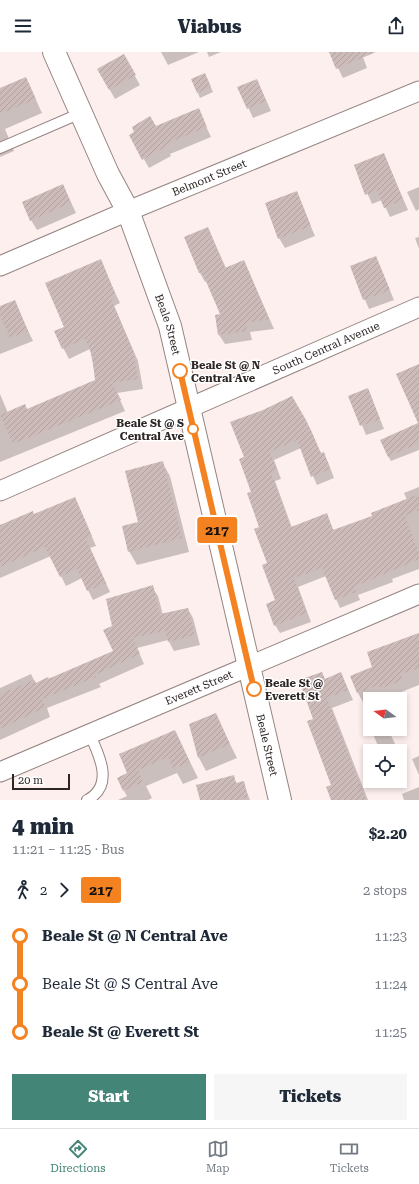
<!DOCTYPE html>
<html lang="en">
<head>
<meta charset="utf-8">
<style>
  body { margin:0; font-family:"Roboto Serif",serif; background:#f6f6f7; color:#1f2937; height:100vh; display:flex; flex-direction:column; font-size:15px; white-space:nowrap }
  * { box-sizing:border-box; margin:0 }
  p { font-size:13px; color:#747a83 }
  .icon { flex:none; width:22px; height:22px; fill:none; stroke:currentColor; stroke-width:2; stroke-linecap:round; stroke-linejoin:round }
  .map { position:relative; height:748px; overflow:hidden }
  .side { display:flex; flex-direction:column; background:#fff; flex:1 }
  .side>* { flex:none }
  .badge { padding:0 8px; border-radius:3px; font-size:14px; line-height:26px }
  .needle { width:26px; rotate:285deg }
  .controls { position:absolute; left:363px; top:640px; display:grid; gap:8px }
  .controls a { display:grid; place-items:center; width:44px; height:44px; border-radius:0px; background:#fff; box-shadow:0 2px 6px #0003; font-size:20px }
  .scale { position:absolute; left:12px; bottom:10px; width:58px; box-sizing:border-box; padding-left:4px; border:2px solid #2d2625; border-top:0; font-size:11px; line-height:14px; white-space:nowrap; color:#2d2625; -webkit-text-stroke:3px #fff; paint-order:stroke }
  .map>.badge { position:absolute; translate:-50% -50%; box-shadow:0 0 0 2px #fff }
  .legs { display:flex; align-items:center; gap:6px; height:44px; padding:0 12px; font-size:13px }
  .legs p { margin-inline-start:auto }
  .overview { display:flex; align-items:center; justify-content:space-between; height:68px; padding:0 12px }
  h1 { font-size:22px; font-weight:800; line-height:30px }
  .action { display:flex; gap:8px; margin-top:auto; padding:8px 12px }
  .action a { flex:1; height:46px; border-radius:0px; background:#438576; color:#fff; font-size:16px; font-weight:800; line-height:46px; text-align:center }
  .action a+a { background:#f6f6f7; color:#1f2937 }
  ul { padding:0 12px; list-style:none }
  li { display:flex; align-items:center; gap:14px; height:48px; font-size:15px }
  li i { display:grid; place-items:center; width:6px; height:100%; margin:0 5px; background:currentColor }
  li i::after { content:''; width:10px; height:10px; margin:-5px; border:3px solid; border-radius:50%; background:#fff }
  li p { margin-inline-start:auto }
  li:first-child i { background:linear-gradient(#0000 50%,currentColor 0) }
  li:last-child i { background:linear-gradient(currentColor 50%,#0000 0) }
  header { display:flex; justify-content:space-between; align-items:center; height:52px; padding:0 12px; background:#fff; font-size:18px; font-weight:800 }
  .dock { display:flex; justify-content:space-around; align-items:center; height:56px; border-top:1px solid #e0e1e3; background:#fff; font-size:11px; color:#747a83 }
  .dock a { display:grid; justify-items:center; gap:2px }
  .dock .active { color:#438576 }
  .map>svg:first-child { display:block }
  .shadow { fill:#0003 }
  .building { fill:url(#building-hatch) }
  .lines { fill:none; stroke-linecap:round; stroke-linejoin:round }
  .lane-casing { stroke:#958582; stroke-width:12 }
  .street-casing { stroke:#958582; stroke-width:21 }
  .secondary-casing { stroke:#958582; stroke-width:24 }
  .lane { stroke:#fff; stroke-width:10 }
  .street { stroke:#fff; stroke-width:19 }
  .secondary { stroke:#fff; stroke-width:22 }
  .line-1-casing { stroke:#fff; stroke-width:9 }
  .line-1 { stroke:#f58220; stroke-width:6 }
  .stop-1-dot { fill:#fff; stroke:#f58220; stroke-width:2 }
  .labels { text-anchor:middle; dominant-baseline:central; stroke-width:3; stroke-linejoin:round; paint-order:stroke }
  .street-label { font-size:11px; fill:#2d2625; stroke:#fff }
  .stop-label { font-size:11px; font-weight:bold; fill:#2d2625; stroke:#fff; text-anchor:start }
</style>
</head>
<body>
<header><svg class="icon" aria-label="menu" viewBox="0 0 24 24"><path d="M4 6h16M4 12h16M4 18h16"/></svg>Viabus<svg class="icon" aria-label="share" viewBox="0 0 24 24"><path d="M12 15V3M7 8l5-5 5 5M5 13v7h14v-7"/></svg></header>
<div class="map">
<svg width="419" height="748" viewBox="0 0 419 748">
  <defs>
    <pattern id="building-hatch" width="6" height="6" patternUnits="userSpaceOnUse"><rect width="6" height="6" fill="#cdbbb9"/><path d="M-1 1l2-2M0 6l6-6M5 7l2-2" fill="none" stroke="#b0a19f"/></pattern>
  </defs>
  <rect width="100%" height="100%" fill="#fdefed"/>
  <path class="shadow" d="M161,0h38l-31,13z
    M207,0h14l-12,5z
    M330,0h31l6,16 -24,10z
    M123,3l17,30 -25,14 -17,-30z
    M26,26l16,35 -37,16 9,22 -14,6v-68z
    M207,27l6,13 -13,6 -8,-18z
    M257,28l14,31 -18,7 -14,-31z
    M198,57l13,28 -41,17 1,2 -22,12 -19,-33 25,-7z
    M384,102l24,56 -18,7 -8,-17 -10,4 -17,-39z
    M63,133l13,28 -39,17 -6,-10z
    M419,135v22l-3,2 -9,-19z
    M296,140l19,44 -30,12 -6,-10z
    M208,176l18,40 18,-7 30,68 -24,3 2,8 -27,4 -6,-9 2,-20 -14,-34 -2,1 -5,-9z
    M419,185v12l-4,-11z
    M376,205l18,43 -25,9 -18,-42z
    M100,209l20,42 -6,3 24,55 5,28 -26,4 8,18 -125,51v-68l8,19 19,-3 69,-30 -6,-31 -21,10 -14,-27 11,-4z
    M14,249l19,40 -33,13v-47z
    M368,337l16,40 -18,6 -16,-39z
    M292,345l19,33 10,24 2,-1 5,9 6,16 -17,7 -16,-37 -27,12 7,19 -6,2 17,47 34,-14 8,17 39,-15 34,-16 -3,-7 15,-6v82l-27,10 1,3 -35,13 2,5 -20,8 -14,-32 -28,11 13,35 -31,11 -5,-8 2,-24 -32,-143 19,-47z
    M419,371v27l-28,11 -3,-5z
    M162,410l8,14 19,76 -52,13 -8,-14z
    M75,446l21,48 -6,2 20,44 -17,8 -11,-22 -16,8 -15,-30 -51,22v-49z
    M152,535l6,9 5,19 25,-6 5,9 7,27 -26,6 -6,-11 -31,8 7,16 -45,20 2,3 -54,21 3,9 -50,23v-52l31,-14 5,10 78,-33 -1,-25z
    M419,581v52l-33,13 -2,-4 -21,8 -5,-9 15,-25 -5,-15z
    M341,621l12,27 -21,8 36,92h-36l1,-14 -18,-66z
    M215,662l22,44 -31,13 -7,-13 -9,-33z
    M371,677h17l8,17 -10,5h-6z
    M175,680l23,46 -15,6 -6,-11 -31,13 6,12 -4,2h-30l9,-4 -3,-5 4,-17z
    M419,704v19l-7,-16z
    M233,725l4,7 6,-2 7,18h-49z
    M419,735v13h-15l-2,-6z"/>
  <path class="building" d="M329,0h47l-40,17z
    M124,2l12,21 -27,15 -12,-21z
    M205,21l6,14 -14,6 -6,-14z
    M26,25l10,22 -36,15v-26z
    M257,27l9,22 -19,8 -10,-22z
    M199,56l8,19 -41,17 1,2 -25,14 -13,-25 5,-3 -2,-5 18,-11 6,10z
    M384,101l19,47 -19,8 -7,-17 -12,4 -11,-30z
    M63,132l8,19 -41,18 -8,-19z
    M297,139l14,35 -33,13 -13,-36z
    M208,175l17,41 19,-8 25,59 -23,4 1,8 -29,4 -3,-20 5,-1 -18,-42 -3,1 -15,-36z
    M376,204l14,34 -27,10 -13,-34z
    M101,207l14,34 -5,3 23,55 5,28 -26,4 9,17 -108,44 -13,-29 25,-11 2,5 68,-29 -3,-25 -7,-16 -23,10 -8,-18 10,-4 -19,-44z
    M15,248l13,31 -18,7 -10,-23v-9z
    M419,312v79l-31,14 -8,-17 38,-17 -22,-49z
    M368,336l12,31 -20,7 -12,-30z
    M292,344l14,24 15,33 3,-1 6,17 -19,8 -14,-37 -27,12 7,18 -6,3 20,54 36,-14 6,17 39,-14 -1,-3 48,-19v16l-14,6 14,37v6l-65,28 2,5 -21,8 -13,-32 -28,10 13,35 -33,13 -8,-22 9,-4 -13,-35 5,-2 -13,-34 5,-2 -12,-34 4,-1 -12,-33 5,-2 -14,-35 33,-12z
    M163,409l19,77 -54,14 -6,-26 16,-4 -13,-51z
    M75,445l17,39 -6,3 20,44 -19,8 -10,-22 -17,8 -15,-30 -45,20v-42l33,-14 1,3z
    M153,533l7,29 28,-6 7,27 -27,7 -3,-11 -32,7 7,16 -45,21 1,2 -54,22 4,8 -46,22v-35l34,-14 2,3 12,-6 1,2 64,-28 -10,-21 9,-4 -6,-27z
    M419,581v35l-18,6 2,6 -23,9 -1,-4 -22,8 -7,-17 22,-9 -5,-15z
    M322,620l3,7 16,-7 7,18 -21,8 39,102h-35l-5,-13 5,-2 -24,-64 6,-2 -14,-39z
    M216,661l14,31 -32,14 -9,-34z
    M175,678l15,32 -17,7 -5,-12 -30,13 5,12 -20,9 -6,-13 10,-5 -8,-19z
    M234,723l2,8 8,-2 4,16 -10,3h-38l-4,-15z"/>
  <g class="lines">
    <g class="lane-casing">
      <path id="lane" d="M0,96l81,-35
        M87,748c28,-14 12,-46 2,-67"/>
    </g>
    <g class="street-casing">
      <g id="street">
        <path id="s1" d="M0,214l128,-55 291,-120"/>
        <path id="s2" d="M0,439l419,-184"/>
        <path id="s3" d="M0,720l419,-178"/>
      </g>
    </g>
    <g class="secondary-casing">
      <g id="secondary">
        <path id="s4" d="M54,0l54,122 20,37 42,115 110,474"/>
      </g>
    </g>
    <use href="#lane" class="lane"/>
    <use href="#street" class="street"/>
    <use href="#secondary" class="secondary"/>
  </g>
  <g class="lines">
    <g class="line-1-casing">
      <path id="line-1" d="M180,319l74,318"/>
    </g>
    <use href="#line-1" class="line-1"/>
  </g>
  <g class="stop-1-dot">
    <circle cx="180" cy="319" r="7"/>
    <circle cx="193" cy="377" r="5"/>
    <circle cx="254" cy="637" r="7"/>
  </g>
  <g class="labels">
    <g class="street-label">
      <text stroke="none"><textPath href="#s1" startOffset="227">Belmont Street</textPath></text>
      <text stroke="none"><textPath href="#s4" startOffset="296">Beale Street</textPath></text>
      <text stroke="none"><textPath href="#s2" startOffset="356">South Central Avenue</textPath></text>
      <text stroke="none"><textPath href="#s3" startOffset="216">Everett Street</textPath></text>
      <text stroke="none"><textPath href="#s4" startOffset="728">Beale Street</textPath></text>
    </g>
    <g class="stop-label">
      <text x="191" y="313">Beale St @ N<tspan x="191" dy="13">Central Ave</tspan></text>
      <text x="184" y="371" text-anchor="end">Beale St @ S<tspan x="184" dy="13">Central Ave</tspan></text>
      <text x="265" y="631">Beale St @<tspan x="265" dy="13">Everett St</tspan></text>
    </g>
  </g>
</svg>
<div class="controls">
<a><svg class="needle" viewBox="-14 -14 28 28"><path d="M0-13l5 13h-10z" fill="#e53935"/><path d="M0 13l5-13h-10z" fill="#747a83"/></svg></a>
<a><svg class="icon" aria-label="locate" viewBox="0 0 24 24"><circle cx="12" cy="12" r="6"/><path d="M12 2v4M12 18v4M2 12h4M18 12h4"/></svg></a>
</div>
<div class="scale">20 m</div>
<b class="badge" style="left:217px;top:478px;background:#f58220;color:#111">217</b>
</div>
<section class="side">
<div class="overview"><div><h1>4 min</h1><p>11:21 – 11:25 · Bus</p></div><b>$2.20</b></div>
<div class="legs"><svg class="icon" aria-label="walk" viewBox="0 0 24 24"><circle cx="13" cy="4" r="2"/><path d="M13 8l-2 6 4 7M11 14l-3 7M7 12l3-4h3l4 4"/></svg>2<svg class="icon" aria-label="forward" viewBox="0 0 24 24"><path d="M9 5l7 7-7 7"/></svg><b class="badge" style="background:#f58220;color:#111">217</b><p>2 stops</p></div>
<ul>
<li><i style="color:#f58220"></i><b>Beale St @ N Central Ave</b><p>11:23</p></li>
<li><i style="color:#f58220"></i><span>Beale St @ S Central Ave</span><p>11:24</p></li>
<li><i style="color:#f58220"></i><b>Beale St @ Everett St</b><p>11:25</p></li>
</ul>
<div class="action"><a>Start</a><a>Tickets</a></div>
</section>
<nav class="dock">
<a class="active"><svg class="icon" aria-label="directions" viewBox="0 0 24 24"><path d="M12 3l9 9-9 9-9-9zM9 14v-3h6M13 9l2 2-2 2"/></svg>Directions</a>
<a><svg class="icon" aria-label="map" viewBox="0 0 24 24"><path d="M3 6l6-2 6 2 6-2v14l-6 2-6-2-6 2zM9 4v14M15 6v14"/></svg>Map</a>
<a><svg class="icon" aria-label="tickets" viewBox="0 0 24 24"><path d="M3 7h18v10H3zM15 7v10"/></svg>Tickets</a>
</nav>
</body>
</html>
